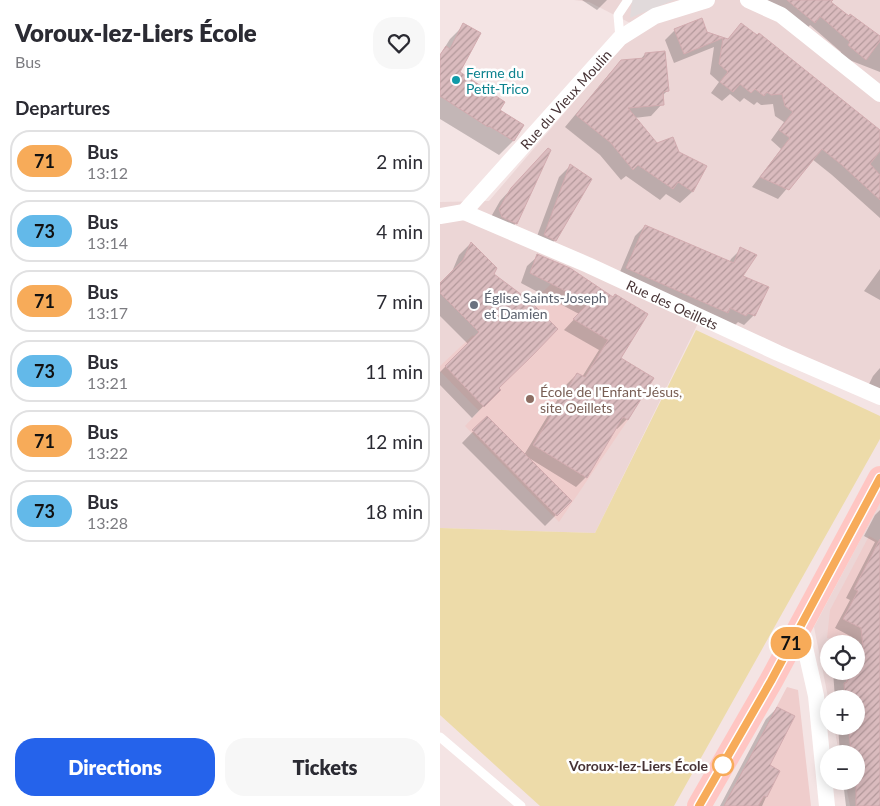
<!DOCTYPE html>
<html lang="en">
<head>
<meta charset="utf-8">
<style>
  body { margin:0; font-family:Lato,sans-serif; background:#f7f7f7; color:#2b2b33; height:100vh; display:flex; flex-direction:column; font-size:19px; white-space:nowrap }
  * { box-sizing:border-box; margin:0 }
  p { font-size:16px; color:#7c7c81 }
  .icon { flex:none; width:28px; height:28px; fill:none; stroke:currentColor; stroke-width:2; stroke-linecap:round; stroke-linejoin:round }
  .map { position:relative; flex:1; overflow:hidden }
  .panel { display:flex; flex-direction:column; background:#fff; width:440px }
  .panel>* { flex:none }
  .badge { padding:0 10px; border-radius:16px; font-size:18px; line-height:32px }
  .buttons { position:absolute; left:380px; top:635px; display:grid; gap:10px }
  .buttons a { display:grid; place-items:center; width:45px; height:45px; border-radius:50%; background:#fff; box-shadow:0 2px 12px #0003; font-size:25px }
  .map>.badge { position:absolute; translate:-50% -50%; box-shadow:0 0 0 2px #fff }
  h2 { padding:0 15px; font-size:19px; line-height:45px }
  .round { display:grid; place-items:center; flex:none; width:52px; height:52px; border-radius:20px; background:#f7f7f7 }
  .overview { display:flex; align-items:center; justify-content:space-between; height:85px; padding:0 15px }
  h1 { font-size:24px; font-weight:800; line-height:38px }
  .action { display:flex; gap:10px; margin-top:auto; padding:10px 15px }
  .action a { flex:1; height:58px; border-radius:20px; background:#2563eb; color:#fff; font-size:20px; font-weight:800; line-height:58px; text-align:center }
  .action a+a { background:#f7f7f7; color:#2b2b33 }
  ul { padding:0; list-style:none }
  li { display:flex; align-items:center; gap:15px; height:62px; margin:0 10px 8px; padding:0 5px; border:2px solid #e1e1e2; border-radius:20px }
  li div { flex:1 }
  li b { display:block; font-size:19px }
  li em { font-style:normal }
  li .badge { min-width:55px; font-weight:700; text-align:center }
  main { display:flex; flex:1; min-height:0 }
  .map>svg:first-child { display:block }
  .residential { fill:#ecd6d6; fill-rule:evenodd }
  .education { fill:#efcdcc }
  .grass { fill:#eddba9 }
  .parking { fill:#e1dadb }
  .shadow { fill:#0003 }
  .building { fill:url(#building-hatch); stroke:#d2abaf }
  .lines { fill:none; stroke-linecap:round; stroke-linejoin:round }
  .lane { stroke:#fff; stroke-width:9 }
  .street { stroke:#fff; stroke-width:16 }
  .secondary { stroke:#ffc6c3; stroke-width:24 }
  .line-casing { stroke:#fff; stroke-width:11 }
  .line { stroke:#f7ab59; stroke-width:8 }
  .culture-dot { fill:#0f9aa8; stroke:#fff; stroke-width:2 }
  .worship-dot { fill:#6b7280; stroke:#fff; stroke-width:2 }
  .education-dot { fill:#8d6e63; stroke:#fff; stroke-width:2 }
  .stop-dot { fill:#fff; stroke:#f7ab59; stroke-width:2.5 }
  .labels { text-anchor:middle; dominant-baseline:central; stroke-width:5; stroke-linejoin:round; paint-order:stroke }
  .culture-label { font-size:14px; fill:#0d838f; stroke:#fff; text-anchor:start }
  .street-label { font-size:14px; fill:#473335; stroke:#fff }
  .worship-label { font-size:14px; fill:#5b616d; stroke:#fff; text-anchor:start }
  .education-label { font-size:14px; fill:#785e54; stroke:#fff; text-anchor:start }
  .stop-label { font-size:14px; font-weight:bold; fill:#473335; stroke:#fff; text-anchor:end }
</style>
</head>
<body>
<main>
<section class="panel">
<div class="overview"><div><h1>Voroux-lez-Liers École</h1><p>Bus</p></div><a class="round"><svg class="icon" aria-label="heart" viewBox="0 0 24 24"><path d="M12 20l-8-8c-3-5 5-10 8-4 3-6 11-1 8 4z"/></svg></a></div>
<h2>Departures</h2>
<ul>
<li><span class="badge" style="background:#f7ab59;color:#111">71</span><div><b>Bus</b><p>13:12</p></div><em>2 min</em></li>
<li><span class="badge" style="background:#63b9e9;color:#111">73</span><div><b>Bus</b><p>13:14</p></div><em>4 min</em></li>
<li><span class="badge" style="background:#f7ab59;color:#111">71</span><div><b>Bus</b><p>13:17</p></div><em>7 min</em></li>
<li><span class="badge" style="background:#63b9e9;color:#111">73</span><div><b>Bus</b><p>13:21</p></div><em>11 min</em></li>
<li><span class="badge" style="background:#f7ab59;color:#111">71</span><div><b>Bus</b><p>13:22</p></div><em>12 min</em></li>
<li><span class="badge" style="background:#63b9e9;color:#111">73</span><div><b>Bus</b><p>13:28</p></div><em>18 min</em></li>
</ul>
<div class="action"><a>Directions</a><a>Tickets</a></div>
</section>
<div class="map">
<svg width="440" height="806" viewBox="0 0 440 806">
  <defs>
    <pattern id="building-hatch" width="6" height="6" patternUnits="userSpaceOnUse" patternTransform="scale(1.25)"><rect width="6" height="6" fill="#dabbbe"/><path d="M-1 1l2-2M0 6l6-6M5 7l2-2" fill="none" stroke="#b3999b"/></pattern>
  </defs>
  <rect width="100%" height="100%" fill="#f4e4e4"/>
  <path class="residential" d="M134,0h306v391l-177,-78 -108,220 -155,-5v-326l49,-1 149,-174 -49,-25z
    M440,503v303h-30l-5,-25h11v-27h-17l-5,-28h22v-27h-27v3l-15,-75zM389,644h27v27h-27z"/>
  <path class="education" d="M111,284l69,36 -21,36 29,64 -69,102 -94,-96 14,-15 -39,-40v-5l33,-31 22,23 13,-32z
    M429,536l11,6v105l-53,-9 3,-28z
    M347,687l11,3 13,116h-87z"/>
  <path class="grass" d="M256,330l184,86v23l-206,367h-134l-100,-91v-187l155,5z"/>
  <path class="parking" d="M192,0h42l-44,18z"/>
  <path class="shadow" d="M142,0h25l-10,10z
    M324,0h63l22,17 31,20v35l-41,-16 2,-4 -31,-27 -6,7z
    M301,24l139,107v87l-48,-43 -20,-16 -34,40 -26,-12 29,-38 -10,-9 13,-18 -9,-6 -2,-12 -12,1 -4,-3 -3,3 -10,-7 -4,4 -10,-8 -8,7 -11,-8 8,-11 -9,-8 4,-27 -40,16 -9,-23 10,-10 31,3 21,7z
    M24,25l-6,48 40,38 24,14 -9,16 -14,14 -59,-36v-64l10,-16z
    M205,54l22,37 -5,5v8l-11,12 -17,2 23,26 48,22 -13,26 -12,11 -14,-9 -6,6 -34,-24 -5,4 -21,-25 -35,-28 45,-54 30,-13z
    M97,161l-21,62 -11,12 -17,-13 12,-21z
    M130,166l-15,74 -11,11 -11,-4 26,-70z
    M205,226l84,37 2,-4 10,-10v27l13,39 -10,10 -6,-3 -3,3 -118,-46 18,-43z
    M31,243l22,31 4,114 2,2 -27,28 -32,-33v-13l28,-28 -28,-28v-31l11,-11 8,-19z
    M98,256l75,42 14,121 -10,10 -2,-1 -29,49 -10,10 -47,-29 41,43 -25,25 -83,-83 25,-26 37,38 43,-71 10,-10 5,3 17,-27 -35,-20 15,-16 -58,-31 6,-17z
    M440,269v31l-16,-9z
    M440,368v29l-14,-7 7,-14z
    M440,510v296h-34l-3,-25h13v-27h-16l-2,-28h18v-27h-21l-2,-28h23v-27h-3l-1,-7 -17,-9 15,-28 -4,-2 29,-56 -11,-6 11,-21z
    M337,708l-9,58 10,5 -16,35h-42l46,-87z"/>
  <path class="building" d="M347,0h46l-2,2 18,14 1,-2 30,22v5l-14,19 -18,-15 2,-3 -30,-26 -5,7z
    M262,18l5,14 21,7 13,-16 16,12 2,-2 121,97v21l-10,13 10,11v25l-38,-35 -20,-16 -33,41 -29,-13 30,-39 -11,-8 14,-18 -8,-6 -3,-12 -11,1 -4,-3 -3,4 -9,-7 -4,4 -11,-9 -7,8 -13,-10 8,-10 -9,-8 4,-26 -39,16 -10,-25z
    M23,23l18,10 -21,39 45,30 -5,8 24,15 -10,16 -25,-15 -1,1 -48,-31v-41l6,-9 4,3z
    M225,51l4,40 -6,1 1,13 -36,3 29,35 16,-6 6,15 28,14 -14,26 -15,-10 -5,7 -35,-24 -5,5 -22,-27 -35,-28 45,-55 24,-2v-5z
    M108,148l3,2 -34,74 -15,-7 -3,-8 12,-21z
    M130,164l22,15 -36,62 -12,-6z
    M205,225l89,38 6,-16 17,8 -14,21 26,11 -14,29 -7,-3 -2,3 -16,-8 -2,5 -102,-45z
    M31,242l26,26 -3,6 28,21 1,-1 35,35 -26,27 -33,32 2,2 -17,17 -39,-41 34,-34 -39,-39v-10l23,-23z
    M97,254l33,14 43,29 2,-3 33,20 -27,44 33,20 -26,42 -5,-3 -36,61 -54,-33 44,-72 8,4 23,-37 -35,-21 16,-16 -59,-30z
    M47,416l85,85 -15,15 -85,-86z
    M440,539v267h-24v-54h-5l-3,-26h8v-27h-11l-1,-16 3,-1 -1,-11h10v-14l8,-1 -3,-28 -18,-9 15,-28 -4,-2z
    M337,707l18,9 -25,49 10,6 -13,26 -3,-1 -6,10h-34z"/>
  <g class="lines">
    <path class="lane" d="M180,38l-2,-23 10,-15
      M0,737l81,69"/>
    <g class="street">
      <path d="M308,0l33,15 99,79"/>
      <path id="s1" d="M24,212l124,53 190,88 102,44"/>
      <path id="s2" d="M0,216l24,-4 156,-174 35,-22 52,-16"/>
      <path d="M360,625l16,71 11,110"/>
    </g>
    <path class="secondary" d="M259,806l72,-125 109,-203"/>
  </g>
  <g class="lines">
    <g class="line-casing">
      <path id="line" d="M259,806l72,-125 109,-203"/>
    </g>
    <use href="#line" class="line"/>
  </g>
  <circle class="culture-dot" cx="16" cy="80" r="5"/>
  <circle class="worship-dot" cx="34" cy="305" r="5"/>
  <circle class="education-dot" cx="90" cy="399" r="5"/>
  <circle class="stop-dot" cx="283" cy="765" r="10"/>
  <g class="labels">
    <g class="culture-label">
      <text x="26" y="72">Ferme du<tspan x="26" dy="16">Petit-Trico</tspan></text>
    </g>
    <g class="street-label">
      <text stroke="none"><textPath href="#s2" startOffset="176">Rue du Vieux Moulin</textPath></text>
      <text stroke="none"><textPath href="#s1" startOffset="228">Rue des Oeillets</textPath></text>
    </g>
    <g class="worship-label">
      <text x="44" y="297">Église Saints-Joseph<tspan x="44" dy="16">et Damien</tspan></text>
    </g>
    <g class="education-label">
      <text x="100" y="391">École de l'Enfant-Jésus,<tspan x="100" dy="16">site Oeillets</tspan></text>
    </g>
    <g class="stop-label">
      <text x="268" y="765">Voroux-lez-Liers École</text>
    </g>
  </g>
</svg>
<div class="buttons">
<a><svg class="icon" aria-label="locate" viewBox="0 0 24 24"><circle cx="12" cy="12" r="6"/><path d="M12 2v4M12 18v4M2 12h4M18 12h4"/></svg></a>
<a>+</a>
<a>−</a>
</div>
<b class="badge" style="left:351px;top:643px;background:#f7ab59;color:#111">71</b>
</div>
</main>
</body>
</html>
